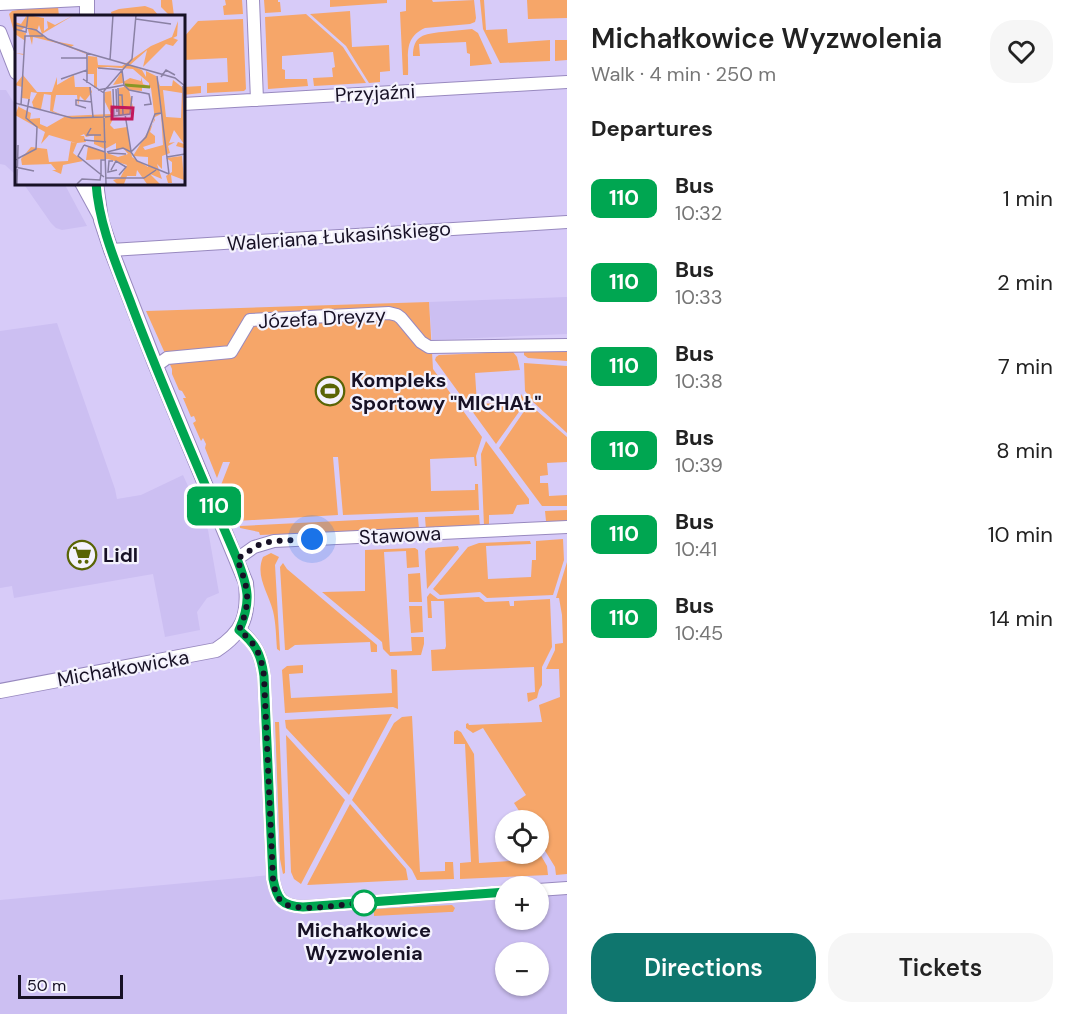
<!DOCTYPE html>
<html lang="en">
<head>
<meta charset="utf-8">
<style>
  body { margin:0; font-family:"DM Sans",sans-serif; background:#f6f6f6; color:#222; height:100vh; display:flex; flex-direction:column; font-size:22px; white-space:nowrap }
  * { box-sizing:border-box; margin:0 }
  p { font-size:20px; color:#767676 }
  .icon { flex:none; width:33px; height:33px; fill:none; stroke:currentColor; stroke-width:2; stroke-linecap:round; stroke-linejoin:round }
  .map { position:relative; flex:1; overflow:hidden }
  .drawer { display:flex; flex-direction:column; background:#fff; width:510px }
  .drawer>* { flex:none }
  .badge { padding:0 12px; border-radius:9px; font-size:21px; line-height:39px }
  .buttons { position:absolute; left:495px; top:810px; display:grid; gap:12px }
  .buttons a { display:grid; place-items:center; width:54px; height:54px; border-radius:50%; background:#fff; box-shadow:0 2px 4px #0004; font-size:30px }
  .scale { position:absolute; left:18px; bottom:15px; width:105px; box-sizing:border-box; padding-left:6px; border:3px solid #171125; border-top:0; font-size:16px; line-height:21px; white-space:nowrap; color:#171125; -webkit-text-stroke:4px #f4f2fd; paint-order:stroke }
  .you { position:absolute; width:30px; height:30px; margin:-15px; border:4px solid #fff; border-radius:50%; background:#1a73e8; box-shadow:0 0 0 9px #1a73e833 }
  .map>.badge { position:absolute; translate:-50% -50%; box-shadow:0 0 0 3px #fff }
  h2 { padding:0 24px; font-size:22px; line-height:54px }
  .round { display:grid; place-items:center; flex:none; width:63px; height:63px; border-radius:24px; background:#f6f6f6 }
  .headline { display:flex; align-items:center; justify-content:space-between; height:102px; padding:0 24px }
  h1 { font-size:28px; font-weight:600; line-height:45px }
  .cta { display:flex; gap:12px; margin-top:auto; padding:12px 24px }
  .cta a { flex:1; height:69px; border-radius:24px; background:#0f766e; color:#fff; font-size:24px; font-weight:600; line-height:69px; text-align:center }
  .cta a+a { background:#f6f6f6; color:#222 }
  ul { padding:0; list-style:none }
  li { display:flex; align-items:center; gap:18px; height:84px; padding:0 24px }
  li div { flex:1 }
  li b { display:block; font-size:22px }
  li em { font-style:normal }
  li .badge { min-width:66px; font-weight:700; text-align:center }
  main { display:flex; flex:1; min-height:0 }
  .map>svg:first-child { display:block }
  .built { fill:#ccbff2; fill-rule:evenodd }
  .green { fill:#f6a669 }
  .lines { fill:none; stroke-linecap:round; stroke-linejoin:round }
  .minor-casing { stroke:#9889bf; stroke-width:14 }
  .tertiary-casing { stroke:#9889bf; stroke-width:16 }
  .minor { stroke:#fff; stroke-width:12 }
  .tertiary { stroke:#fff; stroke-width:14 }
  .line-casing { stroke:#fff; stroke-width:14 }
  .line { stroke:#00a651; stroke-width:9 }
  .walk { stroke:#171125; stroke-width:6; stroke-dasharray:0 10.8 }
  .stop-dot { fill:#fff; stroke:#00a651; stroke-width:3 }
  .labels { text-anchor:middle; dominant-baseline:central; stroke-width:4.5; stroke-linejoin:round; paint-order:stroke }
  .street-label { font-size:20px; fill:#171125; stroke:#f4f2fd }
  .poi-label { font-size:20px; font-weight:bold; fill:#171125; stroke:#f4f2fd; text-anchor:start }
  .stop-label { font-size:20px; font-weight:bold; fill:#171125; stroke:#f4f2fd }
  .inset-river { fill:none; stroke:#889725; stroke-width:3 }
  .inset-road { fill:none; stroke:#8a81a4; stroke-width:1.5 }
  .view { fill:#c2185b; fill-opacity:0.15; stroke:#c2185b; stroke-width:3 }
  .inset-edge { fill:none; stroke:#171125; stroke-width:3 }
</style>
</head>
<body>
<main>
<div class="map">
<svg width="567" height="1014" viewBox="0 0 567 1014">
  <rect width="100%" height="100%" fill="#d7cbf8"/>
  <path class="built" d="M0,90h6l10,16v69l-11,-10 -5,-1z
    M23,183h41l23,43 -25,4 -6,-2 -5,-5z
    M567,297v37l-135,6 -3,-38z
    M57,323l58,166 2,10 24,-4 42,-20 25,55 11,63 -12,5 -10,14 3,18 -35,7 -12,-63 -139,24 -2,-12 -12,2v-257z
    M271,875l10,28 224,-8 1,25h32l1,-28 28,-1v123h-567v-114zM506,952h32v34h-32z"/>
  <path class="green" d="M161,0h11l2,16 -5,-1 -8,-8z
    M225,0h17l1,14 -19,1 -1,-9 3,-1z
    M264,0h14v2h2l1,10 -16,1z
    M330,0h57v3l-57,4z
    M406,0h26l1,2 41,-2 2,18 -1,4 -5,2 -45,4c-22,10 -16,27 -17,47h-5l-3,-63 6,-1z
    M480,0h4l2,30 21,-1 1,14 42,-3v21l-50,2 -17,-34z
    M527,0h40v18l-39,1z
    M145,6l8,3 6,7h-47l-1,-4 8,-3z
    M58,7l1,9h-43v23l-7,-25 3,-3 6,-1z
    M350,11l2,36 37,-2 1,26 -10,1v10l-11,1 -23,-37 -36,-32z
    M306,14l37,33 23,36 -52,3 -1,-8 20,-1 -1,-9 3,-1 -2,-15 -51,4v13l3,1v9h22l1,7 -40,3 -3,-72z
    M243,19l3,70 -2,2 -37,2v-10l21,-1 -1,-24 -44,2v-22l15,-17z
    M472,29l6,4 14,31 -22,2v-12l-3,-1 -1,-11 -47,2 1,12h-7c0,-21 11,-22 29,-24 10,-1 20,-2 30,-3z
    M555,40h12v20l-12,1z
    M201,86v7l-18,2v-8z
    M429,302l4,67 49,68 -6,19 1,10h-2l-1,-9 -44,2 1,32 44,-1v-6h3l1,26 -136,5 -5,-58h-5l5,58 -101,6 -16,-36 9,-23h-7l-6,16 -12,-30 1,-4 -3,-6 -2,3 -8,-18 3,-2 -2,-5 -3,1 -8,-19h3l-4,-7 -3,-1 -7,-16v-5l-26,-58z
    M524,348h43v13l-39,-3 -4,-3z
    M513,352l4,5 3,13 -45,3 2,31 44,-2v-8l5,8 -30,42 -61,-84 1,-3 3,-2z
    M524,363l43,3v67l-34,-31 -8,-11z
    M529,404l38,33v25l-20,1 1,12 -8,1v7h8l1,13 18,-1v11h-25l-43,-58z
    M486,441l43,58v5l-12,1 -4,9 -24,1v11h-5l-3,-72z
    M567,510v13l-19,1 -2,-3 -1,-10z
    M479,515l1,12 -54,3 -1,-13z
    M418,517l1,12 -159,6 -1,-3 -19,-4v-2z
    M563,539l1,21 -11,35 -66,3 -7,-6 -40,3 -7,-6 35,-42 11,-4 51,-2 1,3 -45,2 2,33 43,-2 1,-17h4v-19z
    M458,546l1,3 -32,40 -2,-38 3,-3z
    M415,548l3,2 1,17 -12,1 -1,-17 -22,1 6,100 22,-1 -1,-14h13v7l-3,11 -31,1 -7,-7 -1,-7 -60,-50 43,-1v-41z
    M271,553l8,4 -4,8 5,86 -3,-2c-1,-13 -1,-25 -4,-38 -5,-19 -18,-35 -10,-54z
    M567,562v312l-11,1 -1,-8 -16,-26 -1,-21h-13l-11,-17 12,-8 -43,-67 -10,5 -7,-5v-4l2,-1 1,2 73,-3 -3,-17 21,-8 -1,-28h-13l9,-19v-6l8,-1 -1,-28 -3,-17h-3z
    M283,563l4,6 90,76v7h-6l-1,-10 -75,3 -7,5h-3l-5,-83z
    M420,573l2,29h-13l-1,-28z
    M430,593l8,6 41,-2 6,5 24,-1 1,5h4v-5l36,-2 2,48 -10,20v18l-3,5 -2,8 -9,4 -1,-9 8,-1 -1,-25 -102,4 -1,-21 14,-1 1,-3 -2,-45h-13l1,17h-4l-1,-21z
    M409,606h13l1,26 -12,1z
    M303,665v8l-14,1 2,24 101,-5 -1,-24 6,1 1,39 -5,-2 -108,6 -3,-43 5,-4z
    M392,714l-43,81 -63,-67 -1,-8z
    M412,716l8,156 25,-1v-9h8l1,17 -37,1 -5,-10 -60,-70 42,-77 8,-6z
    M275,722h4l6,145v6l-2,1 -3,-15z
    M457,730l4,2 13,22 5,109 33,-2v-7h26l1,-2 8,14 1,9 -88,4v-16l11,-1 -6,-118h-11v-12z
    M286,735l59,65 -44,84 -7,-5 -3,-7z
    M350,804l56,65 2,11 -101,5z
    M452,905l3,3 -2,4h-4l-75,4v-7z"/>
  <g class="lines">
    <g class="minor-casing">
      <path id="minor" d="M253,0l4,100
        M0,4l80,-4
        M0,32l16,41
        M183,104l384,-22
        M81,183l18,33
        M111,250l456,-28
        M156,366l11,-8 64,-6 19,-32 139,-7 8,2 4,3 20,24 8,5 138,-2
        M237,559l17,-12 20,-6 293,-14
        M239,629c17,15 22,25 25,47l9,203c4,20 9,27 30,28l203,-15
        M538,890l29,-2"/>
    </g>
    <g class="tertiary-casing">
      <path id="tertiary" d="M87,0v16
        M0,691l216,-41c28,-18 33,-35 30,-67l-90,-217 -45,-116 -10,-30 -5,-37"/>
    </g>
    <use href="#minor" class="minor"/>
    <use href="#tertiary" class="tertiary"/>
  </g>
  <g class="lines">
    <g class="line-casing">
      <path id="line" d="M96,183c3,43 21,83 36,123 32,85 69,169 105,253 11,28 15,42 2,71 17,14 22,24 25,46l9,203c4,20 8,27 30,28l203,-15"/>
    </g>
    <use href="#line" class="line"/>
    <path class="walk" d="M312,539l-38,2 -14,3 -23,15c11,28 15,42 2,71 17,14 22,24 25,46l9,203c1,7 2,16 8,22 14,14 64,2 83,2"/>
  </g>
  <defs>
    <g id="stadium-ring" transform="scale(1.5)"><circle r="9.5" fill="#f4f2fd" stroke="#596405" stroke-width="1.5"/><path d="M0-5a6.5 5 0 1 0 0 10a6.5 5 0 1 0 0-10ZM-3.5-1.8h7v3.6h-7Z" fill="#596405"/></g>
    <g id="supermarket-ring" transform="scale(1.5)"><circle r="9.5" fill="#f4f2fd" stroke="#596405" stroke-width="1.5"/><path d="M-6-5.5h2.5l.6 2H6L4.5 2H-2.5L-4.4-4H-6ZM-1.5 3.2a1.3 1.3 0 1 0 .1 0ZM3 3.2a1.3 1.3 0 1 0 .1 0Z" fill="#596405"/></g>
  </defs>
  <g fill-rule="evenodd">
    <use href="#stadium-ring" x="330" y="391"/>
    <use href="#supermarket-ring" x="82" y="555"/>
  </g>
  <circle class="stop-dot" cx="364" cy="903" r="12"/>
  <g class="labels">
    <g class="street-label">
      <text transform="translate(375 93) rotate(-3)">Przyjaźni</text>
      <text transform="translate(339 236) rotate(-4)">Waleriana Łukasińskiego</text>
      <text transform="translate(322 318) rotate(-3)">Józefa Dreyzy</text>
      <text transform="translate(400 535) rotate(-3)">Stawowa</text>
      <text transform="translate(123 668) rotate(-10)">Michałkowicka</text>
    </g>
    <g class="poi-label">
      <text x="351" y="380">Kompleks<tspan x="351" dy="23">Sportowy "MICHAŁ"</tspan></text>
      <text x="103" y="555">Lidl</text>
    </g>
    <g class="stop-label">
      <text x="364" y="930">Michałkowice<tspan x="364" dy="23">Wyzwolenia</tspan></text>
    </g>
  </g>
  <g transform="translate(15 15)">
    <rect width="170" height="170" fill="#d7cbf8"/>
    <path d="M12,0l17,3v13l4,-3 -1,-7 8,4 19,-10 -32,19 -3,-9 -2,6 12,9 25,5 -3,2 16,7v10l-1,-10 -25,-10 -28,-7 -1,8 -5,-19 -7,5 6,2 -2,22 -9,-2 9,1v-14l-9,-6v-12l6,2zM163,6l-1,15 -4,2 5,2 -5,6 -7,-2 -23,23 4,-17 -17,15 12,5 4,7v-6l10,5 4,10h12l1,-6 10,8 1,60 -8,-2 2,-4 6,2 -10,-14 -5,13 6,-1 -7,4 2,7 -8,3v13l-5,-5 5,15 -12,-5 10,10h-13l-10,-14 -1,6h-9l-3,8h-7l-4,-4 7,-2 7,-13 -19,-6 -22,1 2,-14 30,11 10,-3 -4,-5h-8v-6l-11,6 -11,-5v-9l-8,2 -2,-3 -4,2h4l2,6 -9,1 -4,10 10,8 -20,4 -2,9 -9,-4h4l-5,-6 -29,1 -1,-6 10,-12 16,2 2,13 19,-1 3,-19 5,1 -27,-8 -8,9 4,-12 -30,-17 5,-12 -1,4 12,6 -1,6 10,-1v6l7,3 19,-11 45,-2 -7,-14 1,-8 6,-1 2,28 -3,6 4,4 13,-2 5,30 16,10v-10l-15,-1 22,-36 -4,-32 -9,-3v6l-13,-1 4,17 -3,7 -12,2 1,-28 5,-1 -1,-4 -10,2 9,-14 1,11 7,-4 11,3v-4l2,7 6,2v-3l-16,-14 -25,-2 -11,1v19l-3,1v-14h-7l1,-18 9,1 1,8 24,1 29,-20 21,-9zM148,75l19,3 -1,25 -15,-1zM146,99l2,31 -18,5 -2,-3 12,-4v-7l-5,-4 5,-15zM8,60l14,17h15l5,-15v8l17,-10 1,12h15l2,5 -7,9 -5,-5 -2,10 -1,-11h-21l-3,16 12,5 -15,-5 1,-16 -7,-1 -3,15h-7l-2,-7 5,-9 -6,-1 -2,11v-4l-7,-1v-11l-7,-2zM167,141l2,24 -13,-5 1,8h-4l-2,-7 6,-4v-10l-6,-4z" fill="#f6a669" fill-rule="evenodd"/>
    <path class="inset-river" d="M110,70l25,2"/>
    <path class="inset-road" d="M121,4l35,5M0,10l21,5 12,9 39,14 88,25 10,8M0,14l11,3 2,-17M46,43h26M95,45l3,-45M83,53l25,2M107,55l2,15 5,5M142,61l12,98M146,62l5,-7 9,5M46,64l26,-9M68,64l21,14M72,68v-30M168,71l2,57M75,72l3,30M103,73l1,27M98,74l1,28M101,74l1,23M83,75l26,-5M114,75l20,4 2,10 -7,1M104,80h3l1,19M0,88l57,15 32,-1M6,90l4,-69h18M71,93l-10,-3v-5l16,2M110,99l6,37M89,102v-26l28,-32 4,-44M90,102l25,-3 2,-18M89,103l2,66M76,113l-4,7h14M69,125l22,2M69,130l-6,11 26,21M69,130l21,7M92,137l16,-4 8,4M116,137l15,-15 9,-23 6,-1M116,137l6,9 32,13M93,138l18,1M152,142l18,-3M0,145l21,-11 1,-22 -11,-9 3,-19M98,146h-4l-1,11 9,-2M0,152l19,4M96,155l5,-9 10,6 -7,8M86,159v-14h5M90,163h39l12,-8M2,169l1,-39M62,169l5,-5 18,1 1,-6"/>
    <path class="view" d="M97,92l21,1 -1,11h-20z"/>
    <rect width="170" height="170" class="inset-edge"/>
  </g>
</svg>
<div class="buttons">
<a><svg class="icon" aria-label="locate" viewBox="0 0 24 24"><circle cx="12" cy="12" r="6"/><path d="M12 2v4M12 18v4M2 12h4M18 12h4"/></svg></a>
<a>+</a>
<a>−</a>
</div>
<div class="scale">50 m</div>
<div class="you" style="left:312px;top:539px"></div>
<b class="badge" style="left:214px;top:506px;background:#00a651;color:#fff">110</b>
</div>
<section class="drawer">
<div class="headline"><div><h1>Michałkowice Wyzwolenia</h1><p>Walk · 4 min · 250 m</p></div><a class="round"><svg class="icon" aria-label="heart" viewBox="0 0 24 24"><path d="M12 20l-8-8c-3-5 5-10 8-4 3-6 11-1 8 4z"/></svg></a></div>
<h2>Departures</h2>
<ul>
<li><span class="badge" style="background:#00a651;color:#fff">110</span><div><b>Bus</b><p>10:32</p></div><em>1 min</em></li>
<li><span class="badge" style="background:#00a651;color:#fff">110</span><div><b>Bus</b><p>10:33</p></div><em>2 min</em></li>
<li><span class="badge" style="background:#00a651;color:#fff">110</span><div><b>Bus</b><p>10:38</p></div><em>7 min</em></li>
<li><span class="badge" style="background:#00a651;color:#fff">110</span><div><b>Bus</b><p>10:39</p></div><em>8 min</em></li>
<li><span class="badge" style="background:#00a651;color:#fff">110</span><div><b>Bus</b><p>10:41</p></div><em>10 min</em></li>
<li><span class="badge" style="background:#00a651;color:#fff">110</span><div><b>Bus</b><p>10:45</p></div><em>14 min</em></li>
</ul>
<div class="cta"><a>Directions</a><a>Tickets</a></div>
</section>
</main>
</body>
</html>
